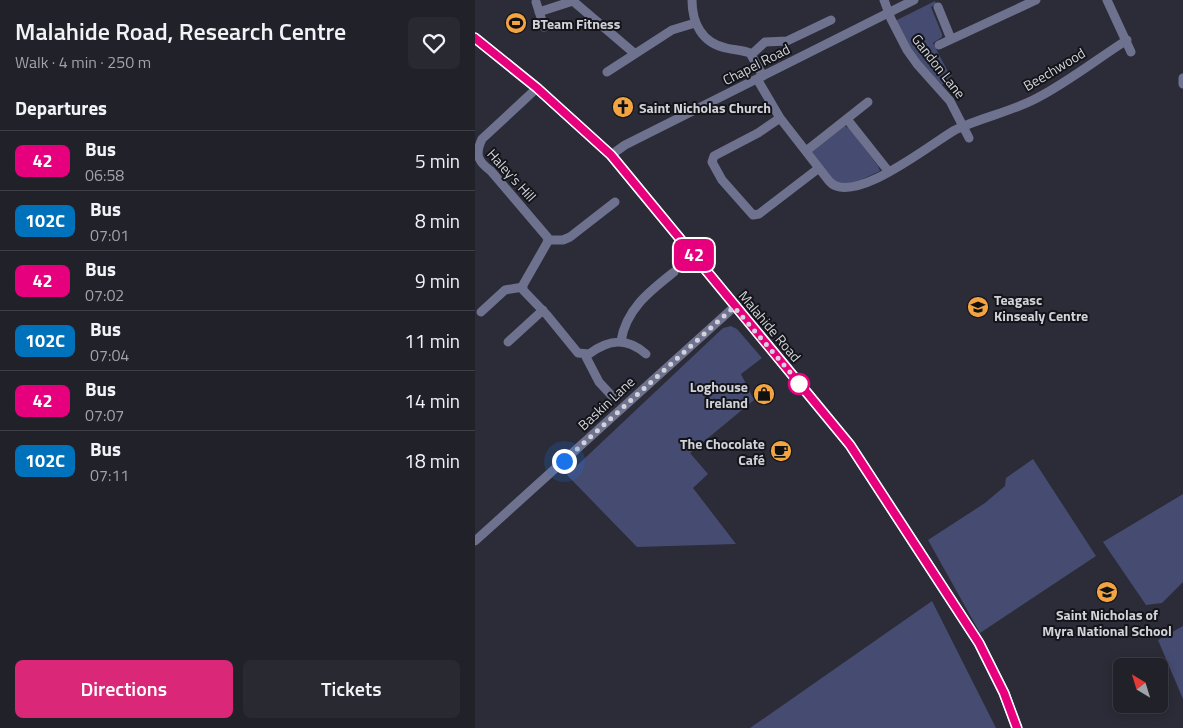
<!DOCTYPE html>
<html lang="en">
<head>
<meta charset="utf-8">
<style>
  body { margin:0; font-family:"Titillium Web",sans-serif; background:#282931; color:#f1f3f6; height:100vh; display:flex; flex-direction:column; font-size:19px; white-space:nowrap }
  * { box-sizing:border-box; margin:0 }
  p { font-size:16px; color:#a2a3a8 }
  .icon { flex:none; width:28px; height:28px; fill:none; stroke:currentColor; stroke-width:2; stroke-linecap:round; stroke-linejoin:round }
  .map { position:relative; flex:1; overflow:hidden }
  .panel { display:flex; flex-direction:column; background:#202129; width:475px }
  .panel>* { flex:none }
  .badge { padding:0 10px; border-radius:8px; font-size:18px; line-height:32px }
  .needle { width:32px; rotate:322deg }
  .buttons { position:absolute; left:638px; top:658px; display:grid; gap:10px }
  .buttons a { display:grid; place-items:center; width:55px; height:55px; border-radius:8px; background:#202129; box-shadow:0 2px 12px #0003,0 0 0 1px #3d3e46; font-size:25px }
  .you { position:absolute; width:25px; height:25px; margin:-12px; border:4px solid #fff; border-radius:50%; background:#1a73e8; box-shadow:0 0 0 8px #1a73e833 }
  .map>.badge { position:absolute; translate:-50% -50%; box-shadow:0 0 0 2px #fff }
  h2 { padding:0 15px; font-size:19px; line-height:45px }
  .round { display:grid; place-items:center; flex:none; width:52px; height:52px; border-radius:8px; background:#282931 }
  .headline { display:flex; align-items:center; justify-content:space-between; height:85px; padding:0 15px }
  h1 { font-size:24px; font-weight:600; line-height:38px }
  .cta { display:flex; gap:10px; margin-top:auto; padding:10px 15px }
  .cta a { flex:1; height:58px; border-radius:8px; background:#db2777; color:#fff; font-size:20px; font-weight:600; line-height:58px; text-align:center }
  .cta a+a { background:#282931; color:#f1f3f6 }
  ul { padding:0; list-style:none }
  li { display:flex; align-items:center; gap:15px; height:60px; padding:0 15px; border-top:1px solid #3d3e46 }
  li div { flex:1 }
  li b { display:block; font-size:19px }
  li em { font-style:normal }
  li .badge { min-width:55px; font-weight:700; text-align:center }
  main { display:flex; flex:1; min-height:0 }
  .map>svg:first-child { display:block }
  .green { fill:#464b71 }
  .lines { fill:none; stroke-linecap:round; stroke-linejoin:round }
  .minor { stroke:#6e728e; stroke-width:9 }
  .major { stroke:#afb7f0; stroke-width:11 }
  .line-casing { stroke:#fff; stroke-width:11 }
  .line { stroke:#e6007e; stroke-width:8 }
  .walk { stroke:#d2d3da; stroke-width:5; stroke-dasharray:0 9 }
  .stop-dot { fill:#fff; stroke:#e6007e; stroke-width:2.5 }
  .labels { text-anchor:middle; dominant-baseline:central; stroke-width:4; stroke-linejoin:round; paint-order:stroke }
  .poi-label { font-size:14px; font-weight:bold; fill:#d2d3da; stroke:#14151a; text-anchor:start }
  .street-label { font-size:14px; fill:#d2d3da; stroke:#14151a }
</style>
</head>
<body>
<main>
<section class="panel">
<div class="headline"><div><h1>Malahide Road, Research Centre</h1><p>Walk · 4 min · 250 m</p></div><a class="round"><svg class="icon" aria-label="heart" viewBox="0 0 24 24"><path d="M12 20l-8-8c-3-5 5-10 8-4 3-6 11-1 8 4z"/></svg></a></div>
<h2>Departures</h2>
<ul>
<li><span class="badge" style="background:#e6007e;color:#fff">42</span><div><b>Bus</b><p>06:58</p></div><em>5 min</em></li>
<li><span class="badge" style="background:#0072bc;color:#fff">102C</span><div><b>Bus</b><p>07:01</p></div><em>8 min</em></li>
<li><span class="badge" style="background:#e6007e;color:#fff">42</span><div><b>Bus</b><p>07:02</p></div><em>9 min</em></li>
<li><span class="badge" style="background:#0072bc;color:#fff">102C</span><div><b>Bus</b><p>07:04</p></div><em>11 min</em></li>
<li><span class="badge" style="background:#e6007e;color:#fff">42</span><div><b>Bus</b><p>07:07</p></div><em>14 min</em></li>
<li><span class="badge" style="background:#0072bc;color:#fff">102C</span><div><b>Bus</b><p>07:11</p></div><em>18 min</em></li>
</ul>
<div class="cta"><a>Directions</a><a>Tickets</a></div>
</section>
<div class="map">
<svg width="708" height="728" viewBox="0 0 708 728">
  <rect width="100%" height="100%" fill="#2b2c37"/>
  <path class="green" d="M460,1l1,3 -5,3 11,27v3l-9,6 14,27 5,5 -10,10 -31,-33 -16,-31z
    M368,125l6,3 29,38 2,5 -28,13 -16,1 -25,-31 1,-6z
    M256,326l6,3 25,29 -21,16 13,26 -64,53 18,21 -15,14 43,56 -99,3 -70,-72 156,-147z
    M558,459l63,97 -116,77 -52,-93 57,-37 20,-17 1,-8z
    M708,494v88l-21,21 -16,2 -43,-63z
    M457,601l64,127h-246z
    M708,626v73l-25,-59z"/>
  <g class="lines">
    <path class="minor" d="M217,0c0,23 10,43 34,48 8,2 16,2 24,5l13,23
      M409,0l7,19 16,31 10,14 33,37 19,37
      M632,0l24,52
      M61,2l8,25
      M463,7l13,32
      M64,12l34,-11 61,52
      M464,45l97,-45
      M277,54l13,-12 22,-1 44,-21
      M132,72l65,-42 23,-7
      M708,78v6
      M282,79l23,39 49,63c23,27 103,-38 126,-51 27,-13 56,-18 82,-32 31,-16 60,-39 90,-58
      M62,88l-55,51c-7,15 -5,22 9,32l57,67 -1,5 -24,42v5l24,25 31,38 11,1c20,-15 38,-17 57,0
      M305,118l-22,15 -44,23 -2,6 10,18 31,35 6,-1 60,-46
      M372,119l42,53
      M331,151l62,-49
      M136,155l14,-10 289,-145
      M73,240h15l7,-3 45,-35
      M6,312l24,-22 18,-3
      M146,341c5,-32 29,-50 53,-69
      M33,342l35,-32
      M110,355l14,27 13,14
      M0,541l259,-234"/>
    <path class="major" d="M0,38l62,50 74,67 239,290 129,198 25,50 13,35"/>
  </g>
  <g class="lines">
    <g class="line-casing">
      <path id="line" d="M0,38l62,50 74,67 239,290 129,198 25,50 13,35"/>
    </g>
    <use href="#line" class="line"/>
    <path class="walk" d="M89,461l170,-154 68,79 -3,-2"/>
  </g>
  <defs>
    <g id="stadium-disc" transform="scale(1.125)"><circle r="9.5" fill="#f3a442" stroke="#14151a"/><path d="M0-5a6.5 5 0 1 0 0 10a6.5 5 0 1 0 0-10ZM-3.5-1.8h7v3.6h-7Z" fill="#111"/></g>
    <g id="church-disc" transform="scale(1.125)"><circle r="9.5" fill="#f3a442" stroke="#14151a"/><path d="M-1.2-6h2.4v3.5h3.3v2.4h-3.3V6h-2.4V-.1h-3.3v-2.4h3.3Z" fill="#111"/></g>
    <g id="university-disc" transform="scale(1.125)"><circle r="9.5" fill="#f3a442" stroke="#14151a"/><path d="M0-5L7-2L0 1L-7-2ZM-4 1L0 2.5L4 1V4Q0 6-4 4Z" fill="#111"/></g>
    <g id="shop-disc" transform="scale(1.125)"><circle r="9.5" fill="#f3a442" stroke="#14151a"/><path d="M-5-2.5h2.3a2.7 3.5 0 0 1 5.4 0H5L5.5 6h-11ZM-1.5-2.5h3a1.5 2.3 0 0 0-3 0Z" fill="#111"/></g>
    <g id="cafe-disc" transform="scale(1.125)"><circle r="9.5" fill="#f3a442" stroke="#14151a"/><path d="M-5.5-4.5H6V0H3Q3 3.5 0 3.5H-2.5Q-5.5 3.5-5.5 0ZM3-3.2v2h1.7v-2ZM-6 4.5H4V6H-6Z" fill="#111"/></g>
    <g id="school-disc" transform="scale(1.125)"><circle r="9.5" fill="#f3a442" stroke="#14151a"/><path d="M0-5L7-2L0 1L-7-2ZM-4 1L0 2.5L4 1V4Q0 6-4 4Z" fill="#111"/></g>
  </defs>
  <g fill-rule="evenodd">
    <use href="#stadium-disc" x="41" y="23"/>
    <use href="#church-disc" x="148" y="107"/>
    <use href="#university-disc" x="503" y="307"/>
    <use href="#shop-disc" x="289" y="394"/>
    <use href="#cafe-disc" x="306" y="451"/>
    <use href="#school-disc" x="632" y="592"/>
  </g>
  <circle class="stop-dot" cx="324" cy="384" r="10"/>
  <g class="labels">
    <g class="poi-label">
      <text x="57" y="23">BTeam Fitness</text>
      <text x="164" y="107">Saint Nicholas Church</text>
      <text x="519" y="299">Teagasc<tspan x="519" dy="16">Kinsealy Centre</tspan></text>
      <text x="273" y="386" text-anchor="end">Loghouse<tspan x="273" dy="16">Ireland</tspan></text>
      <text x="290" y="443" text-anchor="end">The Chocolate<tspan x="290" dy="16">Café</tspan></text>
      <text x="632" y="614" text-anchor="middle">Saint Nicholas of<tspan x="632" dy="16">Myra National School</tspan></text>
    </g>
    <g class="street-label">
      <text transform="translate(281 64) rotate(-27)">Chapel Road</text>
      <text transform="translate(464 66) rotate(52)">Gandon Lane</text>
      <text transform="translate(579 69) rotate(-31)">Beechwood</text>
      <text transform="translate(37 175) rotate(48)">Haley's Hill</text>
      <text transform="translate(295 326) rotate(50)">Malahide Road</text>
      <text transform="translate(131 403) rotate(-43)">Baskin Lane</text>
    </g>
  </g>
</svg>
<div class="buttons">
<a><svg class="needle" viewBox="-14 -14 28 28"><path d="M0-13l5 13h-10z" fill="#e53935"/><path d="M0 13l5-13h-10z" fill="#a2a3a8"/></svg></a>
</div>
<div class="you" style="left:89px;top:461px"></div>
<b class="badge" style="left:219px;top:255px;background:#e6007e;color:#fff">42</b>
</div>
</main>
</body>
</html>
